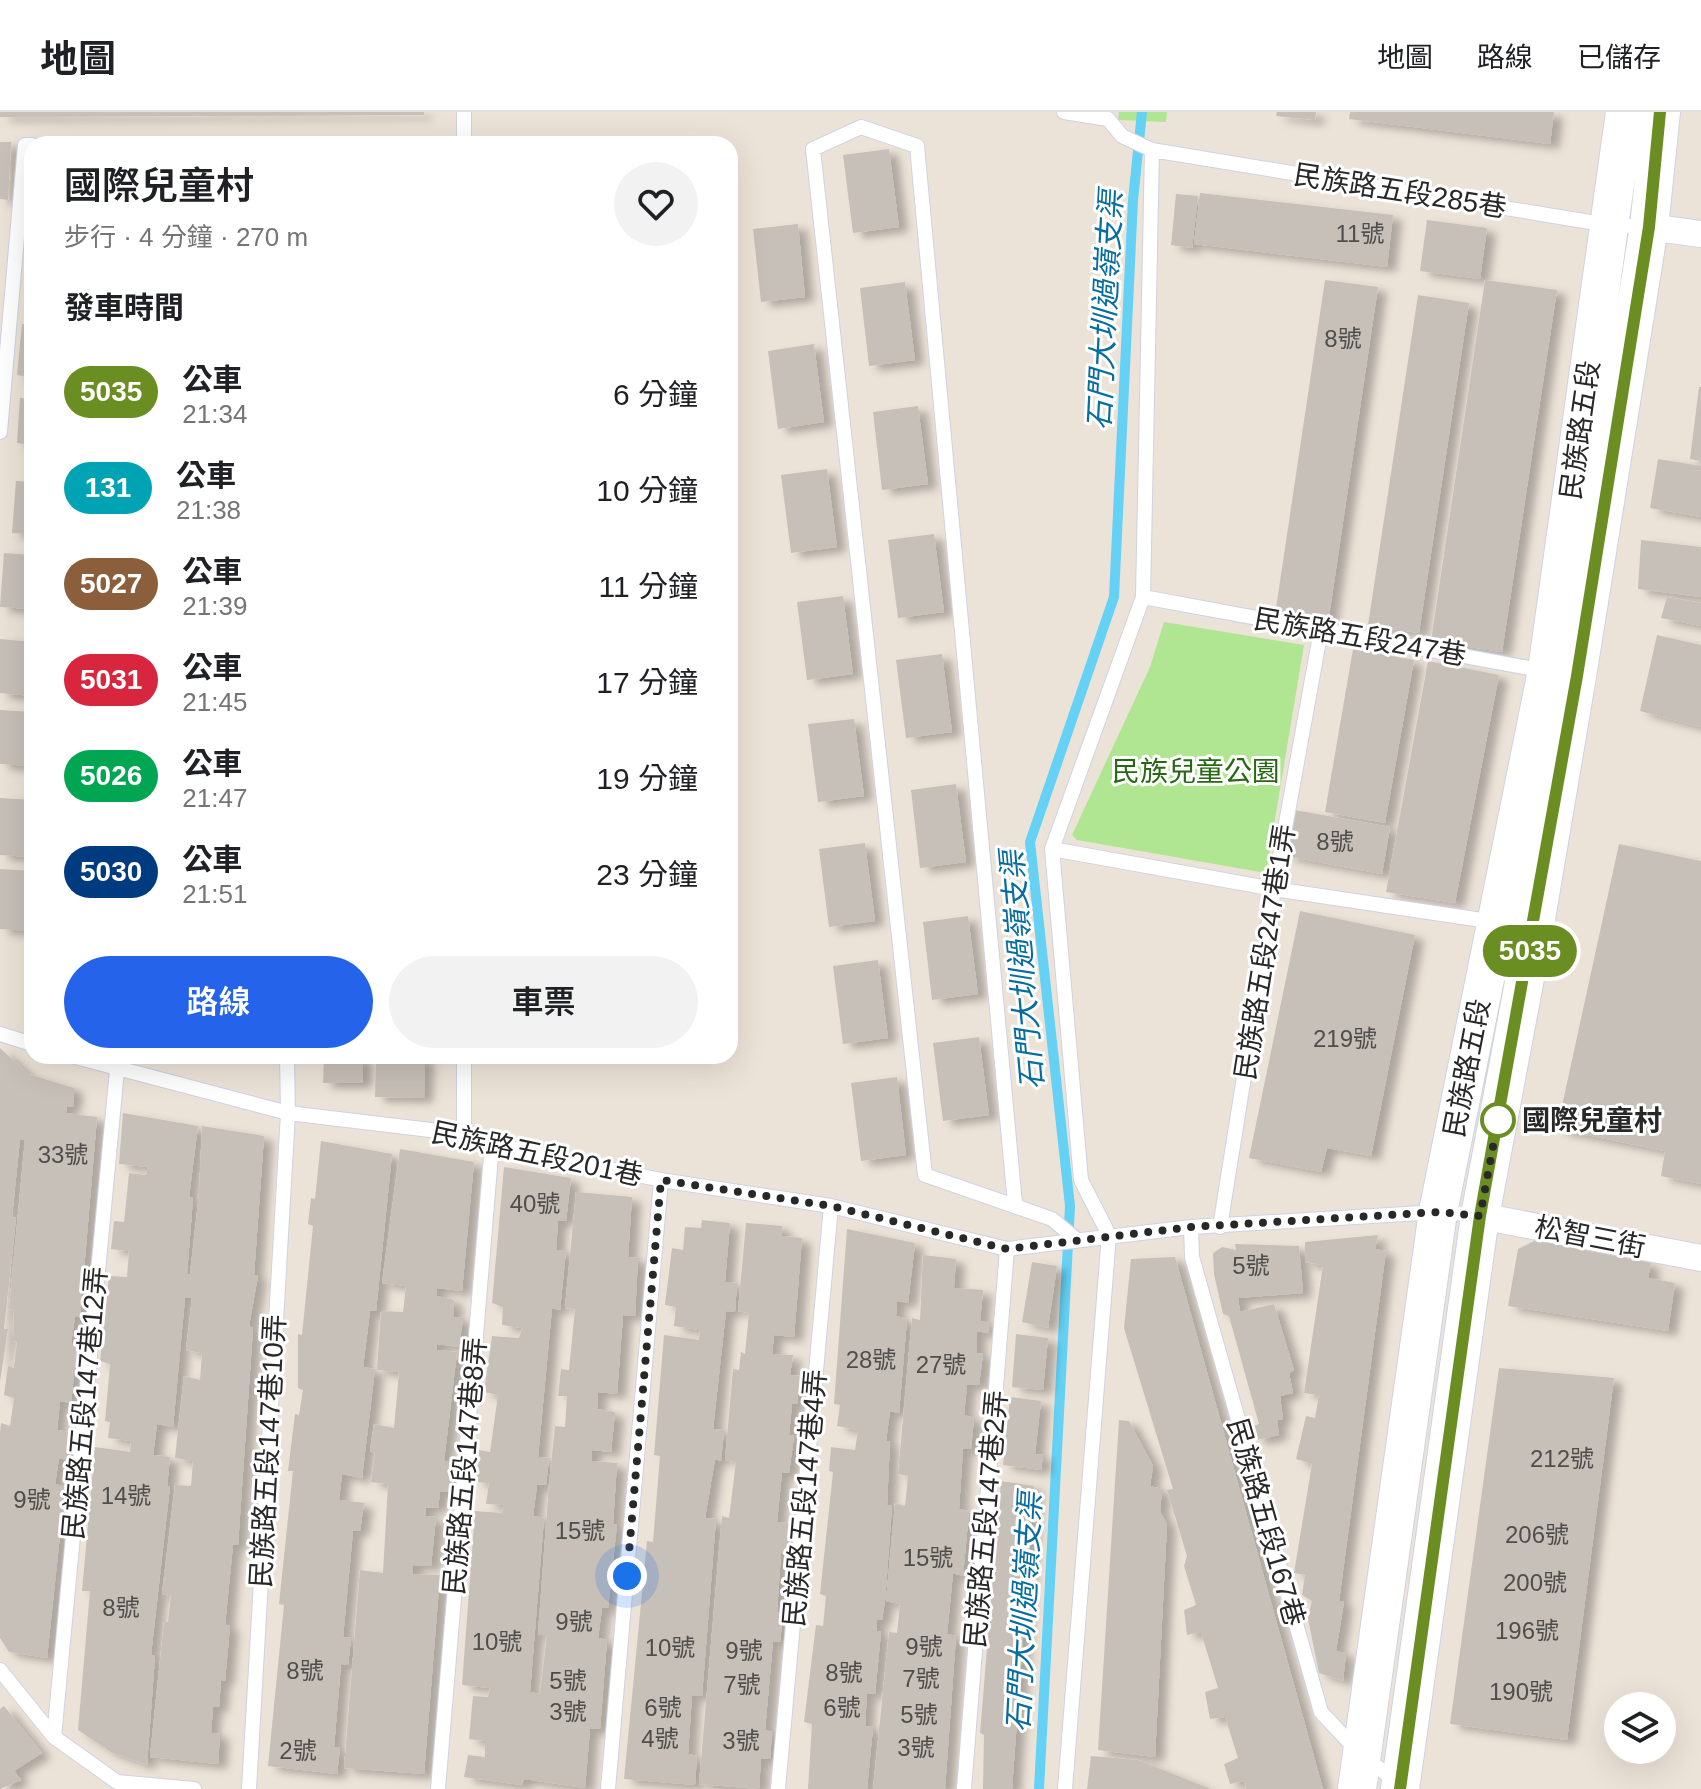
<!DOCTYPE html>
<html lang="zh-TW">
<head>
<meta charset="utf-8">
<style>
  body { margin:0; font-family:Helvetica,"Noto Sans TC",sans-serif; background:#f2f2f2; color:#202124; height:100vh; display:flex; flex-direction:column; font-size:30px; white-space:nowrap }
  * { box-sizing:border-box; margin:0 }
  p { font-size:26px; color:#757577 }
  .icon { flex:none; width:44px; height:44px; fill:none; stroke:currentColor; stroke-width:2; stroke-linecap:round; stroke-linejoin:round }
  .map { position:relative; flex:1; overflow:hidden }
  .sheet { position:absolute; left:24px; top:24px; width:714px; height:928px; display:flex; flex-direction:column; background:#fff; border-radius:24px; box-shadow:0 8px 32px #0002 }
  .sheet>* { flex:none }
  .badge { padding:0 16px; border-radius:26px; font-size:28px; line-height:52px }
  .fabs { position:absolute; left:1604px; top:1580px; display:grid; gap:16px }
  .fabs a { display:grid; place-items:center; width:72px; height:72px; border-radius:50%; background:#fff; box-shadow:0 8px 32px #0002; font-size:40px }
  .you { position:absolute; width:40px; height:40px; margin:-20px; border:6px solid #fff; border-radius:50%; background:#1a73e8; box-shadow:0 0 0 12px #1a73e833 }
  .map>.badge { position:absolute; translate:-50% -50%; box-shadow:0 0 0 4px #fff }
  h2 { padding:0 40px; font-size:30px; line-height:72px }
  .round { display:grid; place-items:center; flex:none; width:84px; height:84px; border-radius:42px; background:#f2f2f2 }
  .overview { display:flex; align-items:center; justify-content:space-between; height:136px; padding:0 40px }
  h1 { font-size:38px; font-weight:600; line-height:60px }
  .action { display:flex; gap:16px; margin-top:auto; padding:16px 40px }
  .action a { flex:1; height:92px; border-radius:48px; background:#2563eb; color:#fff; font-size:32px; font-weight:600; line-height:92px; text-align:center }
  .action a+a { background:#f2f2f2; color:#202124 }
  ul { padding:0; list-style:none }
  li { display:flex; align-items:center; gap:24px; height:96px; padding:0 40px }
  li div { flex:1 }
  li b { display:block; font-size:30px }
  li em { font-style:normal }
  li .badge { min-width:88px; font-weight:700; text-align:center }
  header { display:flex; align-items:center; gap:48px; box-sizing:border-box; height:112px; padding:0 40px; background:#fff; border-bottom:2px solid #e0e0e0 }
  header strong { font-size:38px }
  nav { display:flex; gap:44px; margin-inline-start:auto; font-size:28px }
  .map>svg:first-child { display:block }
  .green { fill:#b0e691 }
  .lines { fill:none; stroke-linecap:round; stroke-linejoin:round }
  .stream { stroke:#64d1f5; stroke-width:10 }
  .building { fill:#c7c0b8; filter:url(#shadow) }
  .service-casing { stroke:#ced2e2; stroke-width:16 }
  .minor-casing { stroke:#ced2e2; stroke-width:28 }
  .secondary-casing { stroke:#ced2e2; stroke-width:40 }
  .service { stroke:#fff; stroke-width:14 }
  .minor { stroke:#fff; stroke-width:26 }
  .secondary { stroke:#fff; stroke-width:38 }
  .line-casing { stroke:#fff; stroke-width:18 }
  .line { stroke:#6b8e23; stroke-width:12 }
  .walk { stroke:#282828; stroke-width:8; stroke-dasharray:0 14.4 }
  .stop-dot { fill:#fff; stroke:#6b8e23; stroke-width:4 }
  .labels { text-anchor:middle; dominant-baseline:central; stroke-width:6; stroke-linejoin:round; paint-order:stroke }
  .number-label { font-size:24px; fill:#504e4c }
  .street-label { font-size:28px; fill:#282828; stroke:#fff }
  .park-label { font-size:28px; fill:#286815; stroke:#fff }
  .stop-label { font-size:28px; font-weight:bold; fill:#282828; stroke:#fff; text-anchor:start }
  .water-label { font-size:30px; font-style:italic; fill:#056d9f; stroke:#fff }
</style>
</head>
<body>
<header>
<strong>地圖</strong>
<nav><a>地圖</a><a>路線</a><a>已儲存</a></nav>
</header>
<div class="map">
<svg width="1701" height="1677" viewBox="0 0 1701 1677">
  <defs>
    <filter id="shadow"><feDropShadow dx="9" dy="5" stdDeviation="4" flood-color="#0004"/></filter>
  </defs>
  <rect width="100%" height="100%" fill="#ece3d8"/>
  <path class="green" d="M1119,0h48l-1,10 -48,-2z
    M1164,510l140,23 -38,228 -189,-33 -5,-5 78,-168z"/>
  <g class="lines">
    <path class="stream" d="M1039,1677l31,-583 -40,-364 84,-245 19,-397 9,-88"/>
  </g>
  <path class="building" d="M0,0h424v3l-424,2z
    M1277,0h39l-1,8 -39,-4z
    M1350,0h204l-4,32 -201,-25z
    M0,30h11l-3,58 -8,-1z
    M889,37l10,78 -46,6 -10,-78z
    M1200,81l193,22 -6,52 -193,-23z
    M1176,82l22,2 -6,52 -21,-3z
    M1427,108l60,8 -7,51 -60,-8z
    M798,112l7,73 -44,5 -8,-73z
    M1325,168l53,7 -50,336 -53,-8z
    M1485,168l72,10 -55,362 -71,-11z
    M905,170l10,78 -46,6 -9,-78z
    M1418,183l51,8 -50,330 -51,-8z
    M22,212l10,1v52l-15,-2z
    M814,232l10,78 -46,7 -10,-78z
    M1699,275h2v74l-11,-2z
    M20,286l12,1v46l-15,-2z
    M918,294l10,78 -46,6 -9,-78z
    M1658,347l43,7v51l-51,-9z
    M827,357l10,78 -46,6 -10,-78z
    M16,369l16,1v52l-20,-1z
    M934,422l10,78 -46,6 -10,-78z
    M1641,428l60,7v50l-63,-8z
    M4,441l28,2v54l-32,-2z
    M843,484l10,78 -46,6 -10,-78z
    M1667,485l34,6v23l-40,-8z
    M1657,523l44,10v82l-61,-16z
    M0,527l32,3v54l-32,-3z
    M1353,537l61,11 -29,163 -60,-11z
    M942,542l10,78 -46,6 -10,-78z
    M1428,549l71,14 -44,228 -69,-11z
    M0,598l32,2v54l-32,-2z
    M854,607l10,77 -46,6 -10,-78z
    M956,672l10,78 -46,6 -9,-78z
    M0,686l32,2v57l-32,-2z
    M1294,698l96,17 -8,47 -96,-18z
    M865,731l10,78 -46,6 -10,-78z
    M1619,732l82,17v323l-40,-8 4,-25 -108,-22z
    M0,757l32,2v60l-32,-2z
    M1300,799l115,24 -44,221 -44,-8 -6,24 -72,-14z
    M968,804l10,78 -46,6 -9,-78z
    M878,848l10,78 -45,6 -10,-78z
    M979,925l10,78 -46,6 -10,-78z
    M0,936l28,26 46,14 -1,19 -6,-1 -1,7 31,4 -17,200 -5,-1 -4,28 6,1 -6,58 -11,-2 -3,29 12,2 -2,28 -8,-2 -4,26 10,3 -18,171 -38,-6 -9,-14v-206l1,-9 9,3 4,-28 -10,-3 4,-29 6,2 3,-26 -4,-1 1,-31 -5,-1 16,-169 -5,-1 -8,78 4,1 -12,111h4l-8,53z
    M324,944h39v27h-40z
    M376,944h49l-1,42 -49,-1z
    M897,965l9,78 -45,6 -10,-78z
    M123,1001l75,13 -9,71 4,1 -6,76h3l9,-80 3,-68 62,10 -10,139 4,1 -9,50 4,2 -15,217h-5l-8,80 5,1 -5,55 -4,-1 -2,27h-6l-2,26 9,1 -2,30 -68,-7 14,-135h4l3,-27 -9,-1 13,-109 16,1 2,-25 -18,-3 9,-82 16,4 2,-27 -16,-3 6,-52h-7l-12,129 -16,-3 -4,31 17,2 -3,29h3l-19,169 4,1 -8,109 -36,-13 -33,-22 12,-139h-8l13,-144 35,5 1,-11 -23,-3 2,-16 -5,-1 5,-57 -10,-3 9,-85 18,1 2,-26 -18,-2 3,-28 10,1 5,-49 17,2 2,-8 -29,-3z
    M321,1029l71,13 -16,157h-6l-7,56 12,2 -13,109 -20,-4 -3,26 25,3 -4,28h-7l-10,106 8,1 -3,27 -7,-1 -7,83 6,1 -3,26 -69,-8 16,-161 -5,-1 14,-133h-5l7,-57 4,1 4,-25 -5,-2v-54l4,1 11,-109 -5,-2 3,-26 4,1z
    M400,1037l74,13 -12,129 -25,-3 -1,8 18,4 -1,17 10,1 -4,29 -22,-3v6l20,2 -13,109 8,1 -3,30h-9l-2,16h-12l-1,8 11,1 -5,49 -18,-1v9l27,1 -16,199 -80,-6 16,-198 23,3 5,-89 -17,-2 4,-29 -5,-2 4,-27 20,4 5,-56 -22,-2 4,-59 22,1 3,-26 -24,-3z
    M504,1055l67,11 -5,43h-8l-2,29h10l-6,60 -8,-2 -14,149 11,1 -3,27h-9l-4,31 11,2 -14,174 10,2 7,-59h-9l11,-151 6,-58 10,1 2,-31h-9l3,-27 8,1 6,-61 -10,-1 11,-116 56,5 -4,60 10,1 -3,58 -12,-1 -6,79 -19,-2 -1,17 18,3 -4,40 -19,-2v11l25,2 -4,61h4l-9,84h-6l-4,30 9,2 -7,89h-10l-5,59 -61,-9 -2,6 -58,-8 4,-22 17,2v-16l-16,-2 4,-43 15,1 2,-9 -28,-3 13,-174 27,2 2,-8 -18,-1 3,-21 -13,-1 3,-32 11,2 8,-57 -14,-3 8,-56 27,2 3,-10 -20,-3 1,-18 -11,-4z
    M702,1108l28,3 -5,59 12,1 -2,29 -9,-1 -13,118 11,1 -3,31 -6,-2 -10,59 11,1 -14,177 -10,-1 -4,59 9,2 -2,29 -71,-6 23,-238 6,1 7,-86 -6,-1 10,-120 35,5 1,-10 -26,-4 2,-19 -11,-2 7,-57 11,2 2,-23 16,1z
    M746,1111l36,3v10l20,2 -8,99 -20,-2 -2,19 21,1 -3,20 10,1 -3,28h-5l-3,31 5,1 -5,37 -7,-1 -5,50 13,1 -3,31 -6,-1 -4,59 6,2 -3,28 -7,-1 -8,89 7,2 -2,27 -9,-1 -2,31 -60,-5 23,-268 7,2 7,-56 -11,-2 8,-91 6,1 2,-18 4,2 4,-41 -11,-2z
    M847,1117l68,14 -7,60 -11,-2 -1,15 11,3 -8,94 -9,-2 -4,30h4l-3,64 5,1 -7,95 -3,19h-5v11l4,1 -6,62 -8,-1 -2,33 8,1 -6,62h-59l4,-65 -8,-2 12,-97 7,1 3,-30 -6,-2 13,-122 -4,-1 2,-24 24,3 3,-20 -21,-4 3,-21 -6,-1z
    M1378,1123l-3,14 11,2 -47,350 5,1 -8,49 10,2 -3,28 -24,-8 -11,-54 4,-18 -10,-6 3,-20 -11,-2 18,-109 -16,-5 10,-43 9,2 4,-23 -15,-2 19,-128 -18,-3v-20z
    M1536,1128l115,23 -3,15 27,5 -7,48 -160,-25 10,-57z
    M1235,1132l64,2 4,47 -65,5 2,14 34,-8 20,66 -5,3 4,20 -13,3 3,23 -6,1 2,15 -23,5 -2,-14 5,-2 -30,-108 -6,-2 -9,-40 -1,-21 9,-6 14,3z
    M923,1143l33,4 -2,29 29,2 -3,31 9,2 -1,10 -11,-2v22l6,1 -4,31h-12l-3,30 10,3 -3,31h-8l-4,60 10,2 -6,65 -10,-3 -6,61 9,2 -11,153h-72l16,-157 8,1 3,-29 -14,-3 9,-98 10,3 3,-30 -10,-2 14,-156 8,2z
    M1175,1145l148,532h-77l-2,-8 -14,3 -6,-20 14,-6 -13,-41 -15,2 -5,-27 13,-4 -17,-56 -14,3 -3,-25 12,-5 -12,-39 3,-10 -20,-66 6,-1 -49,-161 7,-69z
    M1032,1150l25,4 -9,62 -26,-6z
    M1016,1222l32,4 -5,52 -31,-3z
    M1499,1256l115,10 -47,362 -117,-16z
    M1010,1285l31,4 -6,53 8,1 -2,15 -38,-5z
    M1119,1308l10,1 24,45 -3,20 12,3 -2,23 7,12 -12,233 -57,-7z
    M1001,1369l33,5 -22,303h-29l1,-54 -4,-2z
    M4,1594l38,47 -28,18 7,9 -21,9v-80z
    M1091,1644l47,4 73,29h-124z"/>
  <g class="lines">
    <g class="service-casing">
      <path id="service" d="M464,0v32
        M1064,0l44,7 14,17 30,14 456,75 41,2
        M0,320l25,-287h7
        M1143,485l402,74
        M1052,737l222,40 221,33
        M0,922l32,10
        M72,944l216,57 176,21 28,10 169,36 170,26 176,43 184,-22 247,-15 42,3
        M464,944v78
        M1015,1092l-98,-1058 -56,-19 -48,22 112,1026 127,44 25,21
        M1191,1115l1,30 129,455 41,44 36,26
        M1220,1115l54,-338 47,-259
        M0,1558l54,67 63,45 77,7
        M54,1625l63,-667
        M249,1677l39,-676 -1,-57
        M438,1677l54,-645
        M608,1677l53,-609
        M778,1677l53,-583
        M964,1677l43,-540
        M1065,1677l44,-554 -28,-55 -29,-331 91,-252 9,-447"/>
    </g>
    <g class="minor-casing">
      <path id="minor" d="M1649,115l52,7
        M1480,1104l221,42"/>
    </g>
    <g class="secondary-casing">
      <path id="secondary" d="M1357,1677l81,-577 109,-541 78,-559
        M1400,1677l80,-573 54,-286 43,-254 72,-449 12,-115"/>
    </g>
    <use href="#service" class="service"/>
    <use href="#minor" class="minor"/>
    <use href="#secondary" class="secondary"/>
  </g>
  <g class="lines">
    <g class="line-casing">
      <path id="line" d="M1400,1677l80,-573 97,-540 72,-449 11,-115"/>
    </g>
    <use href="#line" class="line"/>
    <path class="walk" d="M627,1464l34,-396 170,26 176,43 184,-22 247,-15 42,4 18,-96"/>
  </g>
  <circle class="stop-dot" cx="1498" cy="1008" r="16"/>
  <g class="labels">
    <g class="number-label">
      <text x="1360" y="121">11號</text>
      <text x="1343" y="226">8號</text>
      <text x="1335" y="729">8號</text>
      <text x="1345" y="926">219號</text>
      <text x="63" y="1042">33號</text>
      <text x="535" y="1091">40號</text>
      <text x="1251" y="1153">5號</text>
      <text x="871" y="1247">28號</text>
      <text x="941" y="1252">27號</text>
      <text x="1562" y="1346">212號</text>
      <text x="126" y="1383">14號</text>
      <text x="32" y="1387">9號</text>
      <text x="580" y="1418">15號</text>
      <text x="1537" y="1422">206號</text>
      <text x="928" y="1445">15號</text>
      <text x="1535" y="1470">200號</text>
      <text x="121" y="1495">8號</text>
      <text x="574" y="1509">9號</text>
      <text x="1527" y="1518">196號</text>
      <text x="497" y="1529">10號</text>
      <text x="924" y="1534">9號</text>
      <text x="670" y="1535">10號</text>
      <text x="744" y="1538">9號</text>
      <text x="305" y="1558">8號</text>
      <text x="844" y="1560">8號</text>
      <text x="921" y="1566">7號</text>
      <text x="568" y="1568">5號</text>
      <text x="742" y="1572">7號</text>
      <text x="1521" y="1579">190號</text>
      <text x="663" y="1595">6號</text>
      <text x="842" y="1595">6號</text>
      <text x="568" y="1599">3號</text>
      <text x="919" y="1602">5號</text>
      <text x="660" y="1626">4號</text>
      <text x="741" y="1628">3號</text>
      <text x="916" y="1635">3號</text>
      <text x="298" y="1638">2號</text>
    </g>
    <g class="street-label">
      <text transform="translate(1400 79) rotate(9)">民族路五段285巷</text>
      <text transform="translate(1580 318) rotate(-82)">民族路五段</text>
      <text transform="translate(1360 525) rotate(10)">民族路五段247巷</text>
      <text transform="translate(1265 840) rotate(-81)">民族路五段247巷1弄</text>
      <text transform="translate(1467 956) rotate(-79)">民族路五段</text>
      <text transform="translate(537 1042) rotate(12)">民族路五段201巷</text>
      <text transform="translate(1590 1125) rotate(11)">松智三街</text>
      <text transform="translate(85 1291) rotate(-85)">民族路五段147巷12弄</text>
      <text transform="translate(268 1339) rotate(-87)">民族路五段147巷10弄</text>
      <text transform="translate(465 1354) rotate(-85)">民族路五段147巷8弄</text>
      <text transform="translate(805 1386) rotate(-85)">民族路五段147巷4弄</text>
      <text transform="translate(986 1407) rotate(-85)">民族路五段147巷2弄</text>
      <text transform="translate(1266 1410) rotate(74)">民族路五段167巷</text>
    </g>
    <g class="park-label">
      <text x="1196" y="659">民族兒童公園</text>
    </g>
    <g class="stop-label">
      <text x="1522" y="1008">國際兒童村</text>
    </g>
    <g class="water-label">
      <text transform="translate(1105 198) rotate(-87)">石門大圳過嶺支渠</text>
      <text transform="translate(1022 858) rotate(-95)">石門大圳過嶺支渠</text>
      <text transform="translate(1024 1500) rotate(-87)">石門大圳過嶺支渠</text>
    </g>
  </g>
</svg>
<div class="fabs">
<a><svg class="icon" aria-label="layers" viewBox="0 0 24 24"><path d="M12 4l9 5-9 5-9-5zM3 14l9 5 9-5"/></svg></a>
</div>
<div class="you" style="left:627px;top:1464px"></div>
<b class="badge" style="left:1530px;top:839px;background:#6b8e23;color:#fff">5035</b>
<section class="sheet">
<div class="overview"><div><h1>國際兒童村</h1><p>步行 · 4 分鐘 · 270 m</p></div><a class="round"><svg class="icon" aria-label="heart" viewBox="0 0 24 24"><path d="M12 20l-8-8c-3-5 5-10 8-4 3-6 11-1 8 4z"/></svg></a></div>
<h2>發車時間</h2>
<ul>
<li><span class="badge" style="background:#6b8e23;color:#fff">5035</span><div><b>公車</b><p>21:34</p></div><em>6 分鐘</em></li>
<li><span class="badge" style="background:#00a3b4;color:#fff">131</span><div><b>公車</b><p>21:38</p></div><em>10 分鐘</em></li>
<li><span class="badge" style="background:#8b5e3c;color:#fff">5027</span><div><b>公車</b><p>21:39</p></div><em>11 分鐘</em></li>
<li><span class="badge" style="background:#d7263d;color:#fff">5031</span><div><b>公車</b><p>21:45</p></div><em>17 分鐘</em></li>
<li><span class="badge" style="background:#00a651;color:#fff">5026</span><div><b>公車</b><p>21:47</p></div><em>19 分鐘</em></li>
<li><span class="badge" style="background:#003b80;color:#fff">5030</span><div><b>公車</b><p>21:51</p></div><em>23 分鐘</em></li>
</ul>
<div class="action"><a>路線</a><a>車票</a></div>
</section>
</div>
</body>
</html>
